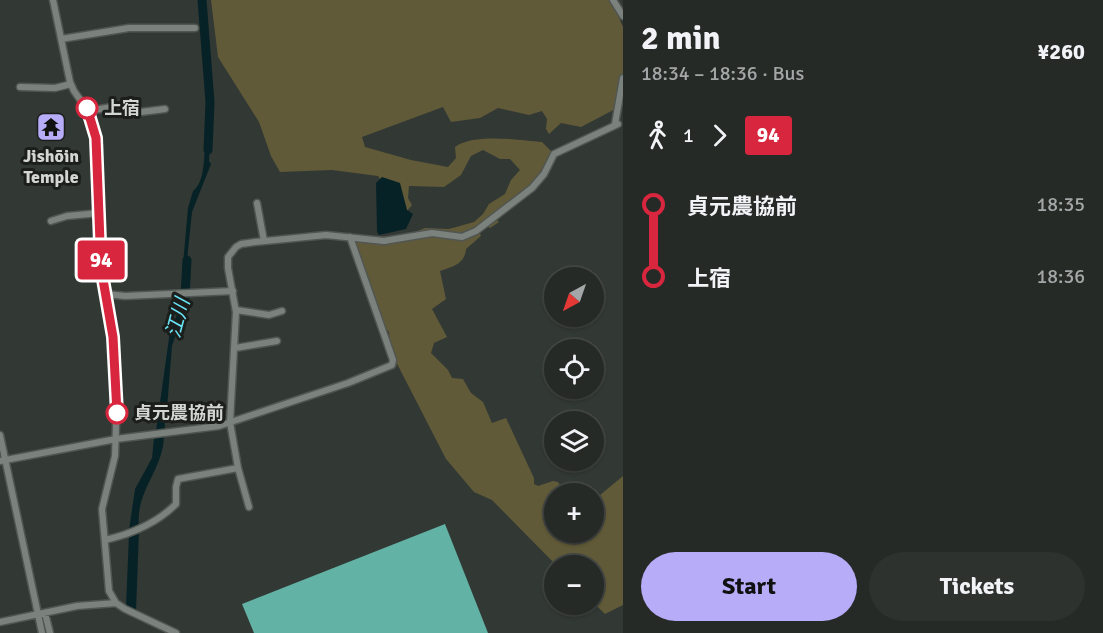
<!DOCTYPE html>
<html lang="en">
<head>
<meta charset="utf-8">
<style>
  body { margin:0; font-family:Signika,"Noto Sans JP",sans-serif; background:#2e322f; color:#f1f3f6; height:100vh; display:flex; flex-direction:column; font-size:22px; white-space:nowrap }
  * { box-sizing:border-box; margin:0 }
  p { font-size:20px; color:#a4a7a7 }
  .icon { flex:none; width:33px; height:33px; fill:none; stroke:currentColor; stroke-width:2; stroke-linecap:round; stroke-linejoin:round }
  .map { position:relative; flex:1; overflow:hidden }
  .side { display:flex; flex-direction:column; background:#262a27; width:480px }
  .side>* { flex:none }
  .badge { padding:0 12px; border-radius:4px; font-size:21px; line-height:39px }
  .needle { width:39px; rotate:220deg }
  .buttons { position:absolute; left:544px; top:267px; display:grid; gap:12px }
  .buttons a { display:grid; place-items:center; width:60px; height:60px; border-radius:50%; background:#262a27; box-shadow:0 2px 4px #0004,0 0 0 2px #424644; font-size:30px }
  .map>.badge { position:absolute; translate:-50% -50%; box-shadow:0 0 0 3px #fff }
  .legs { display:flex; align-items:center; gap:9px; height:66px; padding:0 18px; font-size:20px }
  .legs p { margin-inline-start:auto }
  .headline { display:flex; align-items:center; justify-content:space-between; height:102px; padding:0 18px }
  h1 { font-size:33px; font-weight:700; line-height:45px }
  .button { display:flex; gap:12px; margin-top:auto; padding:12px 18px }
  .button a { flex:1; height:69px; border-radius:36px; background:#b6acf8; color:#111; font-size:24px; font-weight:700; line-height:69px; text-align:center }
  .button a+a { background:#2e322f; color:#f1f3f6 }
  ul { padding:0 18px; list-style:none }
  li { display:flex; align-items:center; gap:21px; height:72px; font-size:22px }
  li i { display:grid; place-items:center; width:9px; height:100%; margin:0 8px; background:currentColor }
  li i::after { content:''; width:15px; height:15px; margin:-8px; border:4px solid; border-radius:50%; background:#262a27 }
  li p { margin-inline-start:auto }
  li:first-child i { background:linear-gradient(#0000 50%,currentColor 0) }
  li:last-child i { background:linear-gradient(currentColor 50%,#0000 0) }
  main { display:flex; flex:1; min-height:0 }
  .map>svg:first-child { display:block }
  .green { fill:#605a38 }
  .water { fill:#072226 }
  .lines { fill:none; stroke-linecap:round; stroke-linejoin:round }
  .river { stroke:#072226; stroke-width:9 }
  .building { fill:#62b2a5 }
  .minor-casing { stroke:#525652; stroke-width:9 }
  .minor { stroke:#7b827d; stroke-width:6 }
  .line-1-casing { stroke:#fff; stroke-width:14 }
  .line-1 { stroke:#d7263d; stroke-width:9 }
  .stop-1-dot { fill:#fff; stroke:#d7263d; stroke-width:3 }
  .labels { text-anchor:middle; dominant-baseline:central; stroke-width:6; stroke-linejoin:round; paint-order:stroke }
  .stop-label { font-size:18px; font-weight:bold; fill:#d3d7d4; stroke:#1c1e1c; text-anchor:start }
  .poi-label { font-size:18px; font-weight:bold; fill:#d3d7d4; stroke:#1c1e1c }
  .water-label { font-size:20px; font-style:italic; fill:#6be6f9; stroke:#1c1e1c }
</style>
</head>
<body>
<main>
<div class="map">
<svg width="623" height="633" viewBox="0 0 623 633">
  <rect width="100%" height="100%" fill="#323834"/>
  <path class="green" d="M211,0h400l12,27v61l-2,18 -40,21 -20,-4 -12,11 -3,-5 1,-10 -5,-8 -13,4 -31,-7 -18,10 -29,4 -8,-15 -81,30 3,10 46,13 37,7 8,-9 -1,-11c18,-14 63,-7 87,-5l11,11 -10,27 -47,39 3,3 -9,6 -3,-2 -9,2 3,8 -15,13c-1,15 -14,18 -26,22l6,28 -14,10 15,28 -13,6 -3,10 17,17 4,8 11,1 8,14 12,9 9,21 14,-5 28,60v6l4,2 15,-5 5,1 7,11 -10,1v38h39v-32l29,-24v129l-18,9 -11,-11v-37l-38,-1 -64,-65 -18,-8 -28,-33 -55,-107 -2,-20 -8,-8 -26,-79 2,-4 8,-4 41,-1 19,-8 24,1 25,-7 9,-8 6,-10 16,-10 6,-14 9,-10 -10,-11h-10l-17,-9 -12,6 -10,19 -17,12 -35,-1 -1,12 4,7 -6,7 -28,-36 -46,-6 -52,2 -9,-16 -12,-34 -41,-65z"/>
  <path class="water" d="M210,138l-1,23 2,3 -19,48 -6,58 -3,-6 5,-56 5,-17c13,-10 10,-35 13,-49z
    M382,177l18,6 7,27 6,4 -7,15 -27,6 -2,-3 -1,-49z
    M189,295l-17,51 -5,62 -3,6 1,15 -9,2 14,-100 8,-19 3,-16z
    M164,436c-1,35 -29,55 -25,91l-10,3 6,-41 17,-31 2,-20z
    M139,531l-3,80 -1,1 -9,-5 3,-73z"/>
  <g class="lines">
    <path class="river" d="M202,0l8,102 -2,48
      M185,297l2,-37"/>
  </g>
  <path class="building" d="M40,117h9l-1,6 14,1v8l-22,-2z
    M445,524l43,109h-234l-12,-29z"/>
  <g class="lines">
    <g class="minor-casing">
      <path id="minor" d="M53,0l17,82 4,9 17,24 5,23 5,130 12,69 4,56 -2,63 -13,53 7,82 7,12 9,6 51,24
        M613,0l10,16
        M61,39l68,-11h66
        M20,87l35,1 16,-4
        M89,111l28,-5h12l12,6 24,-3
        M615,124l8,-46
        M257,203l7,38
        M51,221l16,-5 33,-3
        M106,294l19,2 108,-5
        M236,310l33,5 13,-4
        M235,348l42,-7
        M0,435l42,198
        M0,461l116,-22 103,-13 129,-43 44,-18 1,-5 -43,-123
        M249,507l-11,-39 -8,-46 6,-110 -8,-44v-11l8,-10 5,-3 14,-2 71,-7 58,6 48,-8 30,4 14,-6 56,-43 12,-14 10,-20 64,-30
        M105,540c26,-6 51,-16 71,-36v-17l2,-8 60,-11
        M45,613l5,20
        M0,622l77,-16 39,-3"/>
    </g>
    <use href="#minor" class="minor"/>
  </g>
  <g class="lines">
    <g class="line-1-casing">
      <path id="line-1" d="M87,108l9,30 5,130 12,69 4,76"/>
    </g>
    <use href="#line-1" class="line-1"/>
  </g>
  <defs>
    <g id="temple-square" transform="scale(1.5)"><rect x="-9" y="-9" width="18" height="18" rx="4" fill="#b6acf8" stroke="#1c1e1c"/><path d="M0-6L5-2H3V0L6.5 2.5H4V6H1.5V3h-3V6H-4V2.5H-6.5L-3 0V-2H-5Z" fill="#111"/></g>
  </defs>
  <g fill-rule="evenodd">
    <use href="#temple-square" x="51" y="127"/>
  </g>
  <g class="stop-1-dot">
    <circle cx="87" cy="108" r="10"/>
    <circle cx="117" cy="413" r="10"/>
  </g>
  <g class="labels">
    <g class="stop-label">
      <text x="104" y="108">上宿</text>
      <text x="134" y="413">貞元農協前</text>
    </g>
    <g class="poi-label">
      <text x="51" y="156">Jishōin<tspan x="51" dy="21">Temple</tspan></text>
    </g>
    <g class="water-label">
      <text transform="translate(178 318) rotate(-75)">江川</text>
    </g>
  </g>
</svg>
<div class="buttons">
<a><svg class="needle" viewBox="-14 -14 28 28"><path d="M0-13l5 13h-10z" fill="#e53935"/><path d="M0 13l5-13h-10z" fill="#a4a7a7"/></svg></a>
<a><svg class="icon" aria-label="locate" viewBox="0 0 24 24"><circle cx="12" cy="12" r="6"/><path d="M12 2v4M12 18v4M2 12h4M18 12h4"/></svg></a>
<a><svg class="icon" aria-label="layers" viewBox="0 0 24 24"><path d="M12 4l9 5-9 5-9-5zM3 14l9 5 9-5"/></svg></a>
<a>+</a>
<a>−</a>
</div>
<b class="badge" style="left:101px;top:260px;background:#d7263d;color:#fff">94</b>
</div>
<section class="side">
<div class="headline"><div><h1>2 min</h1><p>18:34 – 18:36 · Bus</p></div><b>¥260</b></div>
<div class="legs"><svg class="icon" aria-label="walk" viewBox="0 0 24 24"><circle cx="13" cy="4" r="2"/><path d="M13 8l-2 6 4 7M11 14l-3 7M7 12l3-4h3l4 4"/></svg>1<svg class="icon" aria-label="forward" viewBox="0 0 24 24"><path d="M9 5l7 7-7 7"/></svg><b class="badge" style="background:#d7263d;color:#fff">94</b></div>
<ul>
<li><i style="color:#d7263d"></i><b>貞元農協前</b><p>18:35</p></li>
<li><i style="color:#d7263d"></i><b>上宿</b><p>18:36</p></li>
</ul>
<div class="button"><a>Start</a><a>Tickets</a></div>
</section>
</main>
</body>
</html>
